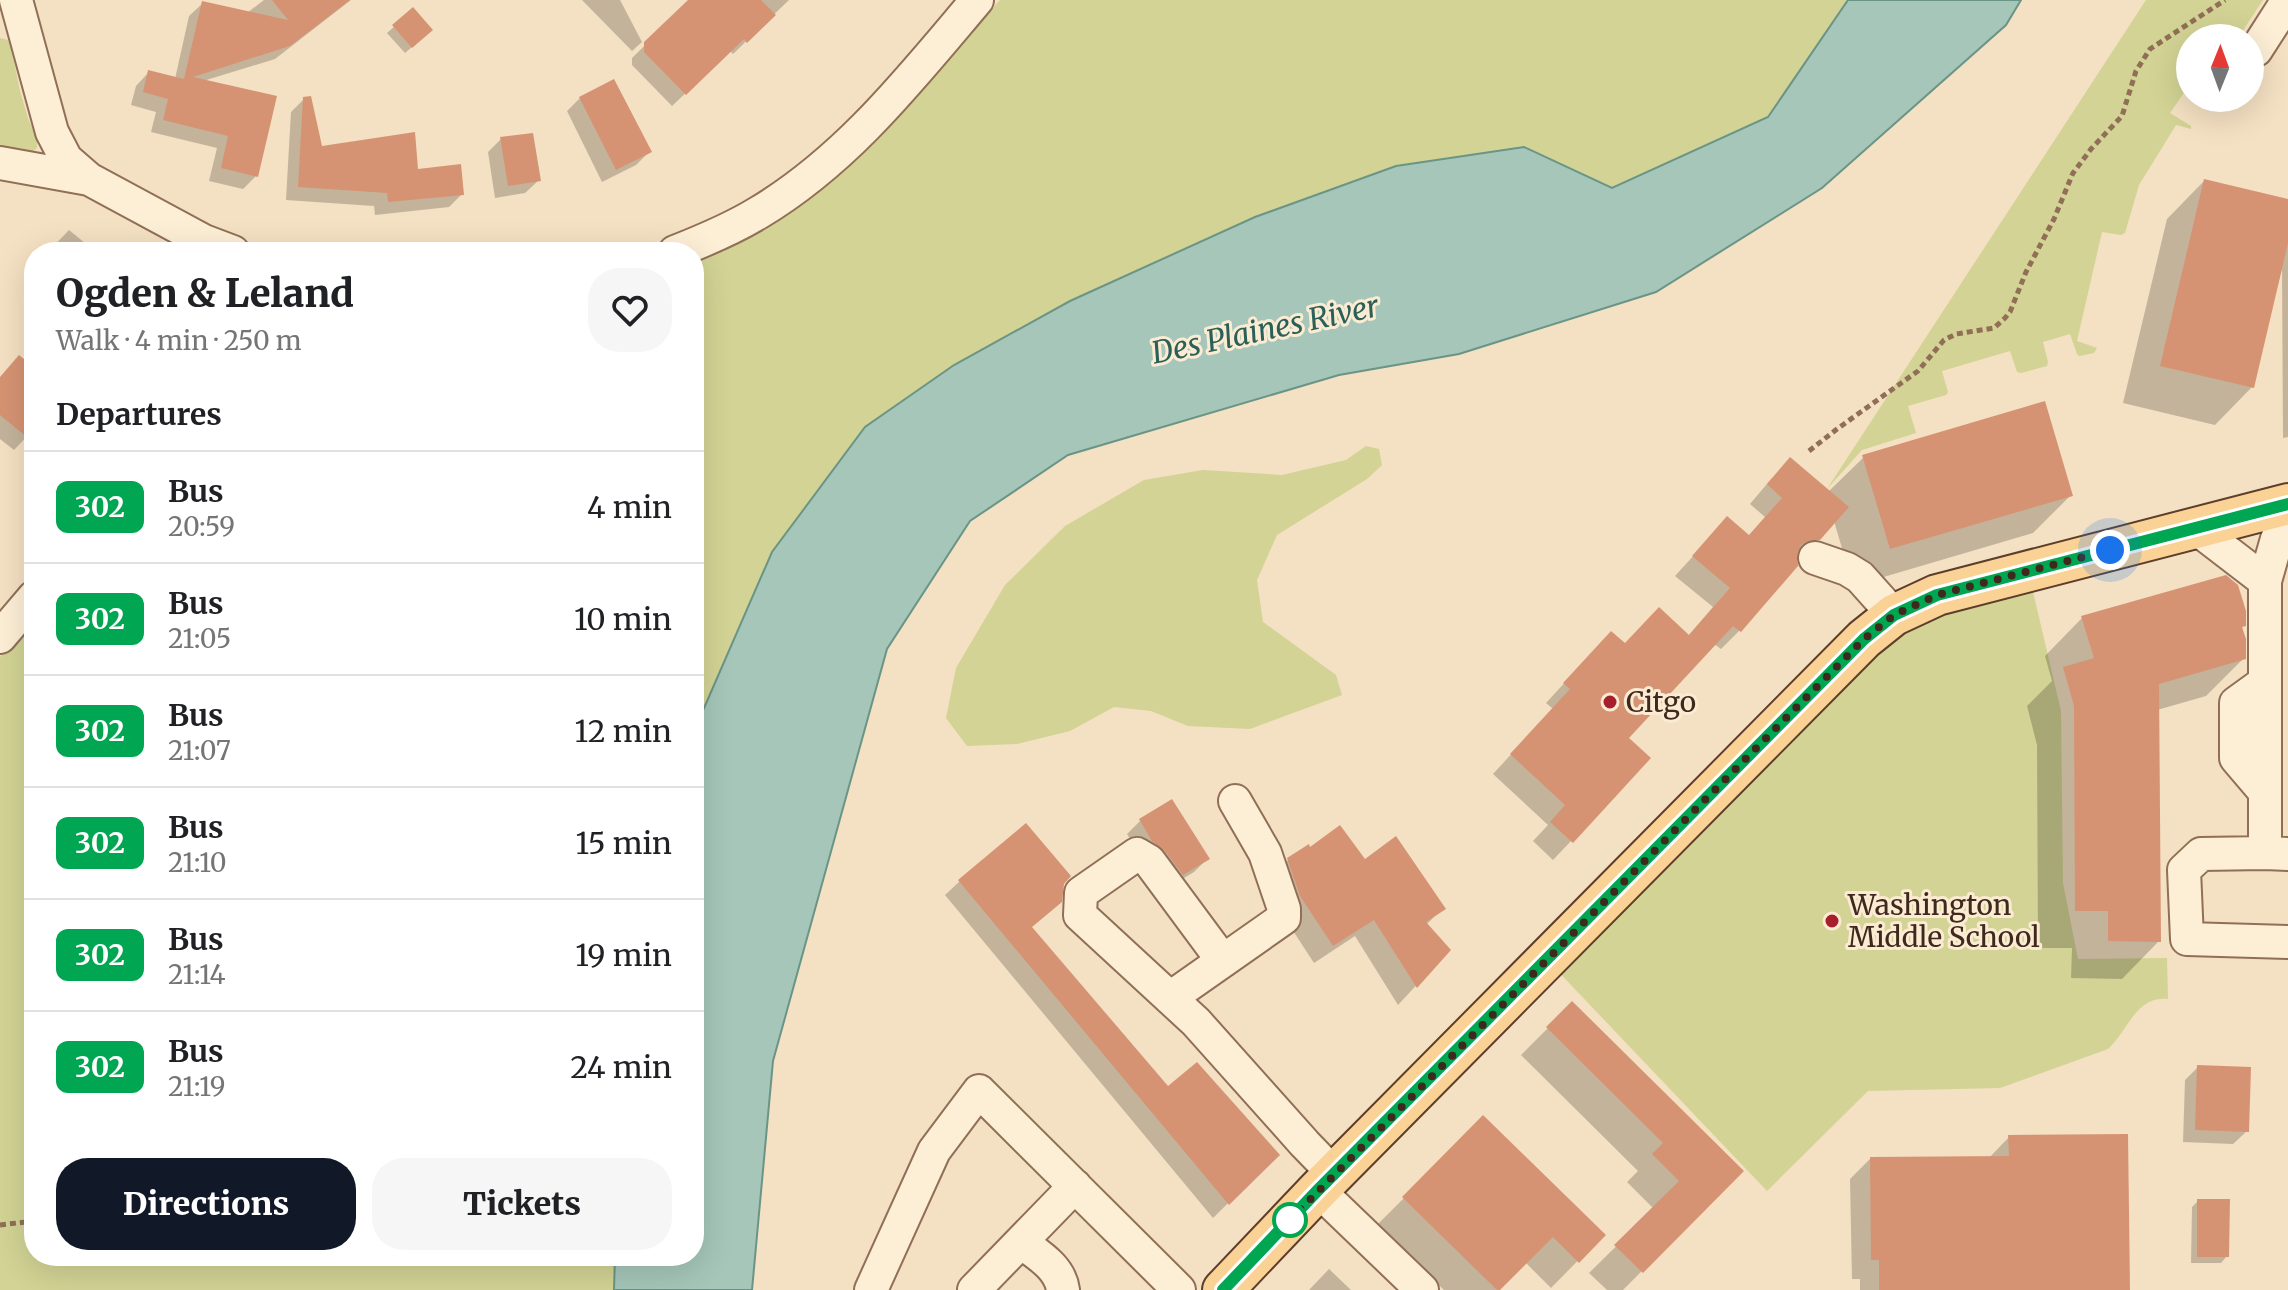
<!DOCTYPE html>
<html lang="en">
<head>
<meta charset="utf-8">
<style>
  body { margin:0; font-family:Merriweather,serif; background:#f6f6f6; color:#202124; height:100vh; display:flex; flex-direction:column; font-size:30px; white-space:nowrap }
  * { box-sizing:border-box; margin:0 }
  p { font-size:26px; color:#757577 }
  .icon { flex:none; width:44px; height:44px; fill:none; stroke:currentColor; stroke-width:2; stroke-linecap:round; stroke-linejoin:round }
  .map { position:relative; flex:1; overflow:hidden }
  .panel { position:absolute; left:24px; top:242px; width:680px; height:1024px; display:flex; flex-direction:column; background:#fff; border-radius:32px; box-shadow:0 8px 32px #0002 }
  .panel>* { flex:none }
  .badge { padding:0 16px; border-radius:12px; font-size:28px; line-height:52px }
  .needle { width:52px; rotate:1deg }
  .buttons { position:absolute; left:2176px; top:24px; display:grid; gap:16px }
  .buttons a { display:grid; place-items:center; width:88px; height:88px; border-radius:50%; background:#fff; box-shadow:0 8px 32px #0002; font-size:40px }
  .you { position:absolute; width:40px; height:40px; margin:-20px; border:6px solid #fff; border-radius:50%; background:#1a73e8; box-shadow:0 0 0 12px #1a73e833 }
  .map>.badge { position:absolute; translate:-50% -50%; box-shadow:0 0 0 4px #fff }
  h2 { padding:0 32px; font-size:30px; line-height:72px }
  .round { display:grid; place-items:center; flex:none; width:84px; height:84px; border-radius:32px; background:#f6f6f6 }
  .headline { display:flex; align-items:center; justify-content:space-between; height:136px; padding:0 32px }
  h1 { font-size:38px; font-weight:800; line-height:60px }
  .primary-button { display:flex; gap:16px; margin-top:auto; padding:16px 32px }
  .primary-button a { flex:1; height:92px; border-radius:32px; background:#111827; color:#fff; font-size:32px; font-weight:800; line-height:92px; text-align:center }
  .primary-button a+a { background:#f6f6f6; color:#202124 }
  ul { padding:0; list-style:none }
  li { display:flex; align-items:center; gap:24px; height:112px; padding:0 32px; border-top:2px solid #e0e0e0 }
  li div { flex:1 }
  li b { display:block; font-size:30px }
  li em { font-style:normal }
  li .badge { min-width:88px; font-weight:700; text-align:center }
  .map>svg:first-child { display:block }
  .green { fill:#d2d394 }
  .water { fill:#a5c6b9; stroke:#6a9586; stroke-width:2 }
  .shadow { fill:#0003 }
  .building { fill:#d69373 }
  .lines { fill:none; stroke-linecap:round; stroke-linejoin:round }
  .minor-casing { stroke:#906f56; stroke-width:36 }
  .major-casing { stroke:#5d3e2b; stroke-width:44 }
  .path { stroke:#906f56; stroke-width:5; stroke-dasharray:6 4; stroke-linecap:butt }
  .minor { stroke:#fdeed6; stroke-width:32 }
  .major { stroke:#fbd295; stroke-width:40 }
  .line-casing { stroke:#fff; stroke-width:18 }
  .line { stroke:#00a651; stroke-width:12 }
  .walk { stroke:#3e291c; stroke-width:8; stroke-dasharray:0 14.4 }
  .poi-dot { fill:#a71e2c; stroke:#faebd2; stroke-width:3 }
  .stop-dot { fill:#fff; stroke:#00a651; stroke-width:4 }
  .labels { text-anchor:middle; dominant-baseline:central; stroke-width:6; stroke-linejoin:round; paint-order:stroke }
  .poi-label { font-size:28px; fill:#3e291c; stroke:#faebd2; text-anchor:start }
  .water-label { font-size:30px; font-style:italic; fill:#2a6057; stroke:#faebd2 }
</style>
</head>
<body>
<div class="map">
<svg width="2288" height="1290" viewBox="0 0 2288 1290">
  <rect width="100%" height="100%" fill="#f4e0c2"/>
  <path class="green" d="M1000,0h848l-80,117 -156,71 -88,-41 -128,19 -141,51 -185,84 -374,423 -2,7v-471l132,-78 53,-43z
    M2146,0h117l-25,38h-48v46l-20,29 21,13v3l-15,-4 -37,60 -14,48 -4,2 -19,-3 -25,109 20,7 -3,5 -15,3 -2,-2 -7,-20 -27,8 5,20 -1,4 -26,7 -4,-1 -7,-21 -68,20 6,21 -2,3 -38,11 8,27 -54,17 -35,39z
    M0,38l8,2 3,7 9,44 8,27 9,21v9l-5,4 -32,-4z
    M1366,446l13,3 3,16 -15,14 -90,56 -20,45 6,42 73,53 6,20 -92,34 -62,-3 -37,-15 -37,-4 -44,24 -53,13 -50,2 -21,-28 10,-50 49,-83 60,-59 79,-46 59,-10 79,5 64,-15z
    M2030,579l31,132 2,172 15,76 89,-1 1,41c-32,-4 -40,32 -60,50l-108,39 -132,3 -101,100 -216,-227 321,-323z
    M34,618v638h581l-1,34h-614v-633z"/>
  <path class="water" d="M1848,0h173l-15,25 -184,163 -166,104 -197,62 -120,21 -271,80 -98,66 -83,128 -114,412 -21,229h-138l1,-34h79v-525l78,-179 93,-125 89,-62 116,-64 185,-84 141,-51 128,-19 88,41 156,-71z"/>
  <path class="shadow" d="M264,0h87l-76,59 -72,22 53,95 -13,13 -34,-8 8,-33 -66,-16 5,-20 -25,-7 5,-19 13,-14 26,7 14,-63 14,-13 44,10z
    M582,0h38l22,42 -10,9z
    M691,0h98l-56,54 -3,-3 -58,55 -40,-41v-7z
    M413,10l12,26 -20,17 -18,-20z
    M580,98l69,54 -13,13 -34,17 -35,-71z
    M304,99l16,50 97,22 45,23 -13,13 -74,8 -1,-9 -88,-6 5,-88z
    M501,139l38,41 -14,13 -30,5 -7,-46z
    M2204,181l84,20v236l-5,1 -1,-170 -30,119 -37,38 -92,-22 44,-184z
    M69,230l27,22h-48z
    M34,269v12l-6,-5z
    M34,365v64l-20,21 -14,-11v-61l32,-10z
    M1864,457l207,38 -38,38 -180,53 -19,-65 -34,37 -5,-1 1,8 -57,66 -18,18 -7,-5 -88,94 -55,103 -18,19 -20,-19 15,-16 -55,-51 60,-65 -7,-6 47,-51 31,-7 64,-9 25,-29 -38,-31 52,-57 21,18 17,-20 -15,-13 22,-26 56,14z
    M2082,618l162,7 -3,4 3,29 -38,38 -49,14 2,231 -37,38 -51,-1 1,-30h-34l-1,-203 -10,-39 25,-25 -7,-25z
    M1171,801l36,58 -13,13 -25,15 -30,-33 -12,-20 13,-13z
    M1288,860l155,48 -17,17 23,25 -51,55 -43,-69 -41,27 -32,-49 -12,-36z
    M960,881l70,47 137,161 110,66 -64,63 -268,-323z
    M1572,1004l169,167 -118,119h-16l-18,-17 65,-64 -27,-27 11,-11 -117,-116z
    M2198,1067l49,64 -14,13 -50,-2 2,-62z
    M1484,1118l119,117 -52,53 -26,-26 -28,28h-53l-67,-65z
    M2009,1137l119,153h-268v-11h-8l-2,-100 20,-20 119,-1z
    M2198,1201l29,55 -6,7h-30l1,-56z
    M1329,1269l22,21h-42z"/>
  <path class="building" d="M272,0h78l-60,46 -97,31 84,19 -19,81 -37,-9 7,-32 -65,-16 5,-21 -25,-7 5,-22 36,9 18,-78 86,19z
    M688,0h73l15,15 -29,28 -3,-4 -58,56 -42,-43v-10z
    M413,7l20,23 -21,18 -20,-23z
    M614,79l38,73 -36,18 -37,-73z
    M311,96l11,50 93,-14 3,37 43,-5 3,31 -76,7 -1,-9 -89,-6 5,-90z
    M533,133l8,48 -33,5 -8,-49z
    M2204,179l84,20v44l-34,145 -94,-22z
    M19,355l15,12v76l-34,-28v-38z
    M2045,401l28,95 -183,53 -28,-94z
    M1790,457l59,50 -29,33h-9l-9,4 -5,9 1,13 -57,66 -8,-6 -104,112 22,20 -78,85 -23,-21 15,-17 -55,-51 60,-65 -7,-6 48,-52 14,12 34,-36 30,28 41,-47 -38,-32 35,-40 22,19 33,-37 -15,-14z
    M2226,575l12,10 8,26v15l-4,1 4,12v20l-87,25 2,258 -53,-1v-30h-33l-1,-205 -11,-39 31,-9 -13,-42z
    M1172,799l38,60 -27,16 -19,-25 -12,-9 -13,-22z
    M1026,823l45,53 -7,8 -2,18 -30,25 136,159 29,-24 83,93 -51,50 -271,-325z
    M1340,825l25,34 31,-23 50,73 -20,13 25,28 -34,38 -43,-68 -41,26 -33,-50 -13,-38 22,-14 1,3z
    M1572,1001l172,170 -101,102 -29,-28 65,-64 -27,-27 11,-11 -117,-116z
    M2197,1065l54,2 -2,65 -54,-2z
    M1483,1115l123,120 -27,28 -26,-26 -53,53h-3l-95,-93z
    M2128,1134l2,156h-251v-30h-8l-1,-103 139,-1 -1,-21z
    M2197,1199h33l-1,58h-32z"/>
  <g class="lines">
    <g class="minor-casing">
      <path id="minor" d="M16,0l36,132 14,27 23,20 115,62 29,11
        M2256,50l32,-50
        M0,163l89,16
        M675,252c28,-11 57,-23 83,-39 89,-53 153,-135 219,-213
        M2288,513l-11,26 -12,42v272l23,1
        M2196,528l69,53
        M1815,558l32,11 13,8 34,38
        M0,637l34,-40
        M2265,792l-29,-34v-55l29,-21
        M2265,853l-64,1 -17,16 3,69 101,3
        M1223,961l-74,-100 -12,-7 -56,39 -1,22 116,107 109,122 29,30
        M1170,998l114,-80v-9l-19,-56 -30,-52
        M1318,1190l104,100
        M1021,1242c17,13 39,25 42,48
        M871,1290l63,-139 45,-60 200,199
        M974,1290l101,-104"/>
    </g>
    <g class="major-casing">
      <path id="major" d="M1223,1290l95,-100 546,-551 30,-24 43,-20 351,-91"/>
    </g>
    <path class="path" d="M1809,451l28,-22 81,-58 26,-31 12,-6 38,-6 11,-10 5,-6 16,-40 28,-53 19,-46 18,-24 31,-33 14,-45 14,-22 75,-49
      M0,1225l34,-4"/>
    <use href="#minor" class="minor"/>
    <use href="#major" class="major"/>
  </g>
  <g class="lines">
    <g class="line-casing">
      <path id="line" d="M1223,1290l95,-100 546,-551 30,-24 43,-20 351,-91"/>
    </g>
    <use href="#line" class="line"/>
    <path class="walk" d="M1290,1220l-10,10 584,-591 30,-24 43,-20 173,-45"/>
  </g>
  <g class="poi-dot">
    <circle cx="1610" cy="702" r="8"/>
    <circle cx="1832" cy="921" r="8"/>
  </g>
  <circle class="stop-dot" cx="1290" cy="1220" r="16"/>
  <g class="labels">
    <g class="poi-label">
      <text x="1626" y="702">Citgo</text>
      <text x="1848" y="905">Washington<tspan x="1848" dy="32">Middle School</tspan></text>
    </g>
    <g class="water-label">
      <text transform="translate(1265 329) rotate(-12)">Des Plaines River</text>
    </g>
  </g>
</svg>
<div class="buttons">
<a><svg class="needle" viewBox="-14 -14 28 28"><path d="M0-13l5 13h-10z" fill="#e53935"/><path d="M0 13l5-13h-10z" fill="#757577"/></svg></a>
</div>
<div class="you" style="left:2110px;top:550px"></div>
<section class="panel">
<div class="headline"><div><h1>Ogden &amp; Leland</h1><p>Walk · 4 min · 250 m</p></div><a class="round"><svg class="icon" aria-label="heart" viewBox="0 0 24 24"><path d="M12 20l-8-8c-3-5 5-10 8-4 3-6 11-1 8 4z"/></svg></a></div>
<h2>Departures</h2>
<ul>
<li><span class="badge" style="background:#00a651;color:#fff">302</span><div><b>Bus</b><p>20:59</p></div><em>4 min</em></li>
<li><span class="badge" style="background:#00a651;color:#fff">302</span><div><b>Bus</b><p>21:05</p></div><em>10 min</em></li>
<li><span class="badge" style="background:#00a651;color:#fff">302</span><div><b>Bus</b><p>21:07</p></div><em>12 min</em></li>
<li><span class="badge" style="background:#00a651;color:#fff">302</span><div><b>Bus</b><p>21:10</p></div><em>15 min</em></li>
<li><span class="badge" style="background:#00a651;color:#fff">302</span><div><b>Bus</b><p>21:14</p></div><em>19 min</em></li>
<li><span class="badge" style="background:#00a651;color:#fff">302</span><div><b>Bus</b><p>21:19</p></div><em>24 min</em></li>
</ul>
<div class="primary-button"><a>Directions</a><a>Tickets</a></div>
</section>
</div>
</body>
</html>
